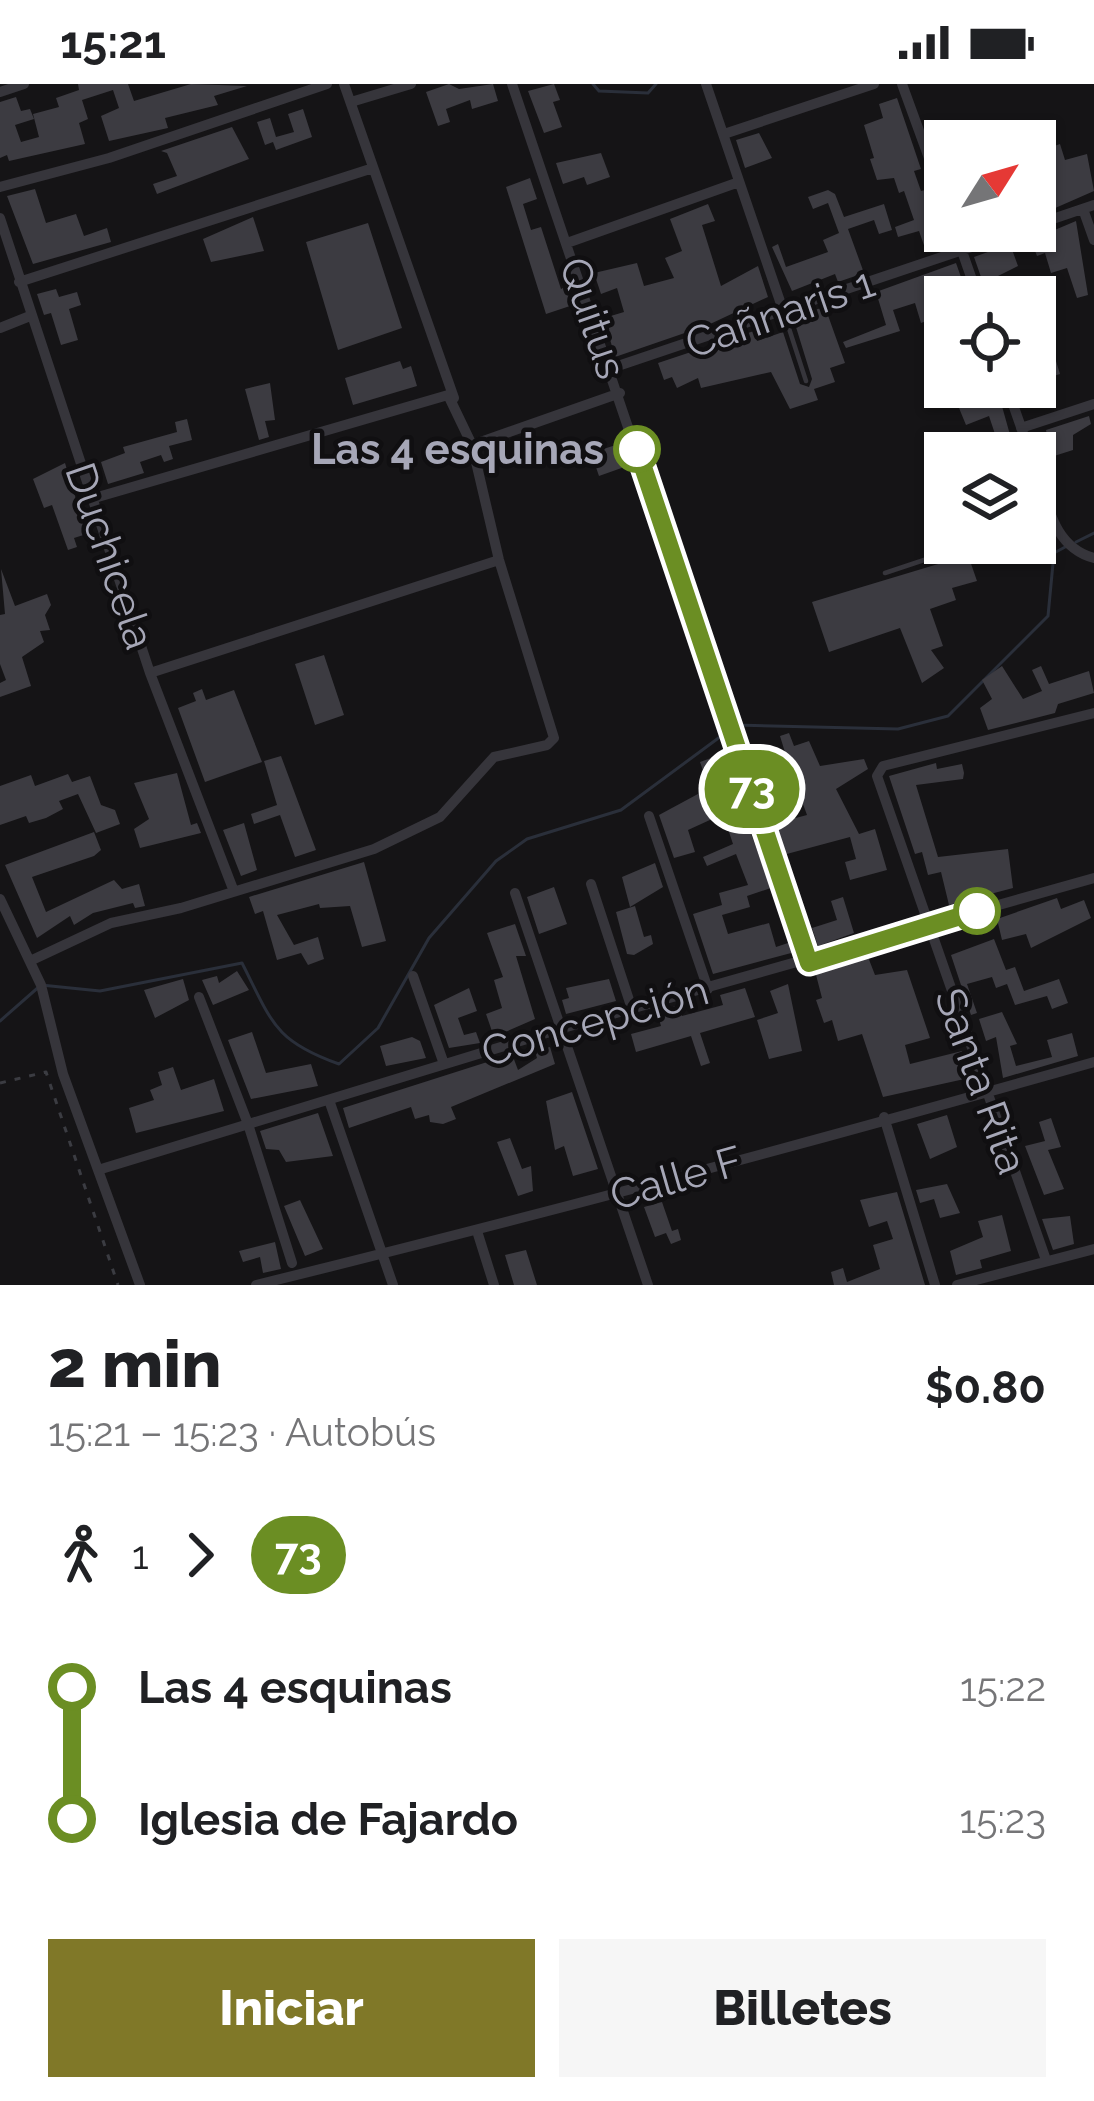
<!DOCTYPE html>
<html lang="es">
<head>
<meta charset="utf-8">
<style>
  body { margin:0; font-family:Raleway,sans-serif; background:#f6f6f6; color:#202124; height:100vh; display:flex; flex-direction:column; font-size:45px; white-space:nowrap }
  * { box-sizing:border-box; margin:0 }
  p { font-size:39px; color:#757577 }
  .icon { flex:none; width:66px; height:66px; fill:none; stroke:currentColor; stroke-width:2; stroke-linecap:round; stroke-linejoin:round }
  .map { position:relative; height:1201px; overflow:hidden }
  .side { display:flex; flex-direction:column; background:#fff; flex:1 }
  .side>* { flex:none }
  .badge { padding:0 24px; border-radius:39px; font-size:42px; line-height:78px }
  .needle { width:78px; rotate:53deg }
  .buttons { position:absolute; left:924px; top:36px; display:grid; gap:24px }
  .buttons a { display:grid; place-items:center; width:132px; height:132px; border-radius:0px; background:#fff; box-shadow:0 3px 9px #0004; font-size:60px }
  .map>.badge { position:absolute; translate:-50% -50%; box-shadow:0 0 0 6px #fff }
  .legs { display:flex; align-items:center; gap:18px; height:132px; padding:0 48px; font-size:39px }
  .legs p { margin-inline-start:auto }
  .head { display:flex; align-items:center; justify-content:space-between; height:204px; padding:0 48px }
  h1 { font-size:66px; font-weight:800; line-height:90px }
  .cta { display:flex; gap:24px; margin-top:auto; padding:24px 48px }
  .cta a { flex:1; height:138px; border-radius:0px; background:#807828; color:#fff; font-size:48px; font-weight:800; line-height:138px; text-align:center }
  .cta a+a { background:#f6f6f6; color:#202124 }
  ul { padding:0 48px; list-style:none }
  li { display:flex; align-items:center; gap:42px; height:132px; font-size:45px }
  li i { display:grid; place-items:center; width:18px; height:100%; margin:0 15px; background:currentColor }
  li i::after { content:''; width:30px; height:30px; margin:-15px; border:9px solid; border-radius:50%; background:#fff }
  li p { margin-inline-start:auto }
  li:first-child i { background:linear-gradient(#0000 50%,currentColor 0) }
  li:last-child i { background:linear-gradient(currentColor 50%,#0000 0) }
  .status { display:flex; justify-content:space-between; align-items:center; height:84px; padding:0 60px; background:#fff; direction:ltr }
  .status svg { height:33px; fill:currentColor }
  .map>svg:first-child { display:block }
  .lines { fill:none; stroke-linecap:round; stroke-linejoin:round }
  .stream { stroke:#2a2f3a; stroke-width:3 }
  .building { fill:#3c3b41 }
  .path { stroke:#3b3c42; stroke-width:3; stroke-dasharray:6 9; stroke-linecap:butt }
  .service { stroke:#36353b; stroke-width:4.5 }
  .minor { stroke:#36353b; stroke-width:10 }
  .line-1-casing { stroke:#fff; stroke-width:27 }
  .line-1 { stroke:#6b8e23; stroke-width:18 }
  .stop-1-dot { fill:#fff; stroke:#6b8e23; stroke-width:6 }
  .labels { text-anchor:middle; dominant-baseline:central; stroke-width:9; stroke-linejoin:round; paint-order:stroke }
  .street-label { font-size:42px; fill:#a6a7b7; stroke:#100f11 }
  .stop-label { font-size:42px; font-weight:bold; fill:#a6a7b7; stroke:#100f11; text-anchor:end }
</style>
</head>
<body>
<div class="status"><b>15:21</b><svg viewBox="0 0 49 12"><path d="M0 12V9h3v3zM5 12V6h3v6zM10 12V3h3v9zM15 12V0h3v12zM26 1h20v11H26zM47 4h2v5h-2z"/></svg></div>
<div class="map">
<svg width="1094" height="1201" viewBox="0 0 1094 1201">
  <rect width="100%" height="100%" fill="#151416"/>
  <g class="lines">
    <path class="stream" d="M593,0l6,7 49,2 8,-9
      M1076,458l18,-9
      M736,641l162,4 50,-13 100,-100 6,-63 13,-7
      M0,937l41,-36 59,6 142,-28c30,59 32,78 97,101l39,-36 51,-90 67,-77 31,-22 94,-29 107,-79"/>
  </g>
  <path class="building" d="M78,0h50l6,17 57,-17 56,2 -33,10 4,9 -53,13 3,10 -59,13 -8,-25 18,-8 -6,-18 -31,10 6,19 -9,4 6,21 -76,17 -2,-6 -7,3v-56l16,-5 5,14 9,-2 4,10 -19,6 6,17 18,-5 -6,-23 26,-7 -3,-9 23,-8z
    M449,0l10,5 34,-5 5,17 -26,8 -2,-9 -24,9 4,13 -12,4 -12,-34z
    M554,0l6,16 -7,2 9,25 -18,6 -16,-42z
    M897,14l24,71 -7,2 7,20 8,-2 17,54 -20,8 -7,-20 -21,6 -3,-10 19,-7 -10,-29 -5,2 -5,-15 -17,2 -7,-21 4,-1 -10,-33 19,-7 -4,-14z
    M303,25l9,28 -36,13 -3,-8 -8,3 -8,-23 13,-4 6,19 18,-5 -6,-18z
    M232,43l17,32 -92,35 -4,-10 24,-8 -10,-23 -6,-2z
    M759,49l13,25 -27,10 -9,-28z
    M1060,60l5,16 22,-6 7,37 -41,18 -3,-6 -15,5v-20l20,-12 -9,-27z
    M601,69l9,24 -23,8 -3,-8 -21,7 -7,-21z
    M530,94l7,21 -14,5 8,26 10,-3 20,62 6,-3 6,19 -27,9 -40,-127z
    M35,105l11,34 30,-9 8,22 23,-8 4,14 -78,22 -26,-68z
    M828,106l7,4 9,23 40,-13 8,26 -13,4 -5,-14 -26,9 16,44 -26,9 -3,-8 -43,17 -20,-44 6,-3 8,23 42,-15 -5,-12 16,-7 -11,-30 -15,6 -5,-12z
    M708,120l7,17 -13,4 19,61 37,-20 10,31 -60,28 -93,32 -11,-39 20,-6 -7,-24 -16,6 -7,-21 43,-10 7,23 30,-8 -9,-20 17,-7 -12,-32z
    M253,133l11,34 -53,11 -8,-23z
    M1076,137l12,74 -11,3 -10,-30 -16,5 -6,-20 -8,3 -6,-16z
    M368,139l34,105 -64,22 -32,-108z
    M1010,160l8,22 -26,13 6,18h-10l-14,-40z
    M956,179l12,34h-23v33l-8,3 -5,-14 -11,4 -6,-20 -22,7 7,21 -54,17 -3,-6 43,-17 -10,-33z
    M56,205l3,8 18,-5 4,13 -12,4 9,31 -17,5 -10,-32 -7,2 -7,-21z
    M825,223l20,56 -15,5 5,14 -21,7 4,11 -28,9 -19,-37 -70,16 -3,-10 -21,10 -5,-11 -8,3 -6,-17 96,-32 3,10 26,-9 17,52 9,3 3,-8 -16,-52 18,-7 -3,-9z
    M1035,259l9,22 12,-4 4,13 -19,6 6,17 -18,6 -6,-16h12z
    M400,277l3,8 8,-3 6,20 -64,19 -8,-27z
    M270,299l5,37 -10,1 4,16 -10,3 -14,-51z
    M998,308l16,57 -23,4 -5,-13 10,-3 -7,-21 -23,9 -7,-17z
    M1089,332l2,8 -18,11v15l-22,7 -5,-27z
    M187,335l5,21 -23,6 4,13 -9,3 -3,-7 -21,7 4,11 -36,11 -7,-22 24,-9 -2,-6 54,-15 -2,-10z
    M622,359l8,22 -31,11 -8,-23z
    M65,379l17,56 6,-2 5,15 -19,6 3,9 -9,3 -16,-45 -8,3 -11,-29z
    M968,471l9,26 -25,7 4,12 -26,9 13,37 -12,4 13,18 -22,15 -22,-55 -71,24 -17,-50z
    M1,485l14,37 32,-12 4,11 -6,10 5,15 -10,1 4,11 -22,15 9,29 -31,11v-14l6,-3 -6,-16v-49l5,-1z
    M324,571l20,60 -29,10 -20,-61z
    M1002,582l21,33 19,-8 -10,-21 9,-4 8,18 40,-13 5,22 -36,11 -3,9 -67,17 -8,-22 12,-9 -10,-19z
    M202,605l4,11 28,-10 28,72 -57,20 -27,-74 18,-7 -3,-8z
    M789,649l5,13 15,-5 11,25 44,-7 4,10 -32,20 23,45 16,-5 12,41 -37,10 -5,-18 11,-3 -6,-22 -67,18 -10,-31 34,-9 -12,-33 -26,9 -8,-23 26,-9 -7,-23z
    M281,672l35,94 -21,7 -15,-42 -26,9 -3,-10 26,-9 -13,-44z
    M711,674l8,20 10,-4 42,114 -24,8 3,11 -28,8 6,19 41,-11 7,24 15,-5 4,10 -82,22 -20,-60 29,-9 -3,-12 29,-8 -12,-31 -29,12 -4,-9 30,-13 -10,-30 -35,16 7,22 -21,6 -15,-43 50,-27 -9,-26z
    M936,679l1,6 25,-5 2,9 -1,6 -47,6 22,72 70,-8 5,39 -64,17 -8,-33 -13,3 -6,-23 -7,2 -26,-78z
    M177,689l14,52 6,-2 4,10 -61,15 -6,-19 15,-10 -15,-36z
    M68,690l4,8 18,-6 11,29 14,5 5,14 -24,9 -18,-39 -19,7 4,8 -17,9 -17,5 -3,-7 -26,9v-39l31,-11 4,11z
    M244,739l13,47 -16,6 -18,-46z
    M94,748l7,18 -7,6 -62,21 14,35 68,-32 8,9 17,-5 6,22 -10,2 -2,-5 -40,10 -19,12 -4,-9 -33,22 -32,-73z
    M364,778l22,79 -24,6 -12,-41 -30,2 -1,-4 -42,11 17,30 24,-8 6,22 -16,6 -7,-12 -24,7 -14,-49 -8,3 -6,-17z
    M655,779l8,24 -33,20 -8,-30z
    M554,803l13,37 -28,10 -12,-37z
    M843,813l11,36 -36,13 -6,-18 25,-8 -6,-19z
    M1057,814l4,11 23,-9 7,18 -60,30 -5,-14 -24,6 -5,-21z
    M635,822l9,31 7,-2 2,9 -19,11 -7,-1 -11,-42z
    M515,840l11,32h-10l19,63 -41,18 -8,-23 16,-6 -8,-28 9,-3 -16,-44z
    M994,855l12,31 9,-3 9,24 35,-12 9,24 -16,6 -5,-13 -32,9 -8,-21 -11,4 -4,-11 -25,7 10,29 -6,2 -20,-60z
    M868,873l7,18 32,-5 23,68 -25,7 5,19 52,-13 7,27 -86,19 -21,-63 -24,7 -6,-21 -8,3 -8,-23 6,-2 -7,-27z
    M237,887l12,19 -36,15 -11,-25 15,-4 2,7z
    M183,895l6,21 -34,18 -11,-28z
    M609,895l7,22 -50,13 -4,-14 7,-2 -3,-10z
    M788,900l14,67 -33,8 -12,-39 21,-7 -8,-22z
    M469,904l8,23 -19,7 6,17 12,-3 4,11 -31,5 -15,-43z
    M745,904l10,29 -55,16 10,30 -9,3 -10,-30 -55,16 -5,-18 30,-8 -4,-14 22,-7 3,11 41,-11 -3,-10z
    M1002,928l15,32 -7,2 6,20 36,-9 -5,-17 25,-7 6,23 -75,22 -7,-41 -10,4 -7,-22z
    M252,948l14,41 45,-9 7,22 -67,13 -23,-59z
    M412,953l8,4 6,17 -40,8 -6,-20z
    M550,963l5,17 -104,43 5,12 -13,5 -13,-2 -1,-7 -14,4 -4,-12 -62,21 -6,-20 169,-54 6,16 19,-12 -2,-7z
    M173,983l8,23 33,-11 10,32 -88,22 -7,-25 25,-8 -4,-10 12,-5 -4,-13z
    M572,1008l26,77 -25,7 -9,-30 -9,4 -9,-49z
    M318,1029l15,43 -47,6 -7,-12 -13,-1 -6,-18z
    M947,1031l10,32 -27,12 -13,-35z
    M1051,1034l10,29 -13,3 16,39 -20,6 -19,-49 20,-5 -6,-19z
    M510,1054l12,31 9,-3 2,25 -15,5 -21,-54z
    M947,1100l13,29 -20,5 -6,-19 -14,4 -4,-13z
    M897,1108l28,93h-91l-3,-13 12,-4 4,14 33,-13 -7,-24 20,-6 -6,-18 -18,6 -9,-27z
    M300,1116l23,49 -18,7 -21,-50z
    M662,1118l10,29 6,-2 3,11 -10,4 -5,-11 -11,4 -11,-30z
    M1002,1131l9,36 -31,9 2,8 -26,7 -6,-24 33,-14 -5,-16z
    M1070,1132l4,28 -21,6 -11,-31z
    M275,1158l6,27 -18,4 -3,-16 -17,5 -4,-11z
    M526,1166l11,35h-23l-9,-30z"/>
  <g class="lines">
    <path class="path" d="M0,999l46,-11 72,213"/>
    <path class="service" d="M784,229l22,68
      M1035,439l17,-6
      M885,489l90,-30"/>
    <path class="minor" d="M344,0l110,314
      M512,0l297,879
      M706,0l78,229
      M902,0l43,118
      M0,8l24,-8
      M351,18l60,-18
      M724,50l150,-50
      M0,103l109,-29 218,-74
      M1083,125l11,31
      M0,134l150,455 83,216
      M1035,141l59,-20
      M955,147l23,66
      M567,159l172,-61
      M19,198l351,-113
      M0,244l30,-12
      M609,285l410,-138
      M1007,303l23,66
      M1021,344l73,-24
      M472,361l148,-52
      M1035,384c13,36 18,79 59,90
      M150,589l349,-113
      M649,732l59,173
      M591,800l41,125
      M515,809l133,392
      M0,815l41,86 22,89 77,211
      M30,877l81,-38 70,-15 193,-59 66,-32 54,-60 53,-12 7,-7 -55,-178 -27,-115 -24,-50 -357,104
      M413,892l31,88
      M199,913l49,127 44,139
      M329,1016l64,185
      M884,1033l51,168
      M98,1086l465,-142 531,-150
      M477,1147l17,54
      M1046,1176l-169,-484 6,-10 211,-53
      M256,1201c281,-69 560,-144 838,-223
      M957,1201l137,-36"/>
  </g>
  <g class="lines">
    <g class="line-1-casing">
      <path id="line-1" d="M637,365l172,514 168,-52"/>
    </g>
    <use href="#line-1" class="line-1"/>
  </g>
  <g class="stop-1-dot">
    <circle cx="637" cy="365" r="21"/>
    <circle cx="977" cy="827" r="21"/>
  </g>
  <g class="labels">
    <g class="street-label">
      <text transform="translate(780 229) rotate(-19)">Cañnaris 1</text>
      <text transform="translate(593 234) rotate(71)">Quitus</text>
      <text transform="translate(110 472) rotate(71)">Duchicela</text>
      <text transform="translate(595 937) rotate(-16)">Concepción</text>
      <text transform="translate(981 997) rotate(70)">Santa Rita</text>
      <text transform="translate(676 1094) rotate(-16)">Calle F</text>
    </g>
    <g class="stop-label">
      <text x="604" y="365">Las 4 esquinas</text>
    </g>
  </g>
</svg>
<div class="buttons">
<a><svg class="needle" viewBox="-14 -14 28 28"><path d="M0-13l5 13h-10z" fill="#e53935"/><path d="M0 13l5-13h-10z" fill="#757577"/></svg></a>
<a><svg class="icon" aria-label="locate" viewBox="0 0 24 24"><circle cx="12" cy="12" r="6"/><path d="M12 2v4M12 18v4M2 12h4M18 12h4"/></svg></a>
<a><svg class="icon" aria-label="layers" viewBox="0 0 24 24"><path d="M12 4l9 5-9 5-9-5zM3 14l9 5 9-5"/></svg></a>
</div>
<b class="badge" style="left:752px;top:705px;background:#6b8e23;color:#fff">73</b>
</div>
<section class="side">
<div class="head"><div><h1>2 min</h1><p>15:21 – 15:23 · Autobús</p></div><b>$0.80</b></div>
<div class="legs"><svg class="icon" aria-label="walk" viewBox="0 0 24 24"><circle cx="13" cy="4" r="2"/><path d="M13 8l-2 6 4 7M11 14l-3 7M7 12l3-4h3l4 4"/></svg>1<svg class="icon" aria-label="forward" viewBox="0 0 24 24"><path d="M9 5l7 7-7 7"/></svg><b class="badge" style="background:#6b8e23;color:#fff">73</b></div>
<ul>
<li><i style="color:#6b8e23"></i><b>Las 4 esquinas</b><p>15:22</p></li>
<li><i style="color:#6b8e23"></i><b>Iglesia de Fajardo</b><p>15:23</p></li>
</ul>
<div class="cta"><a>Iniciar</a><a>Billetes</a></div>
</section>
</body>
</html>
